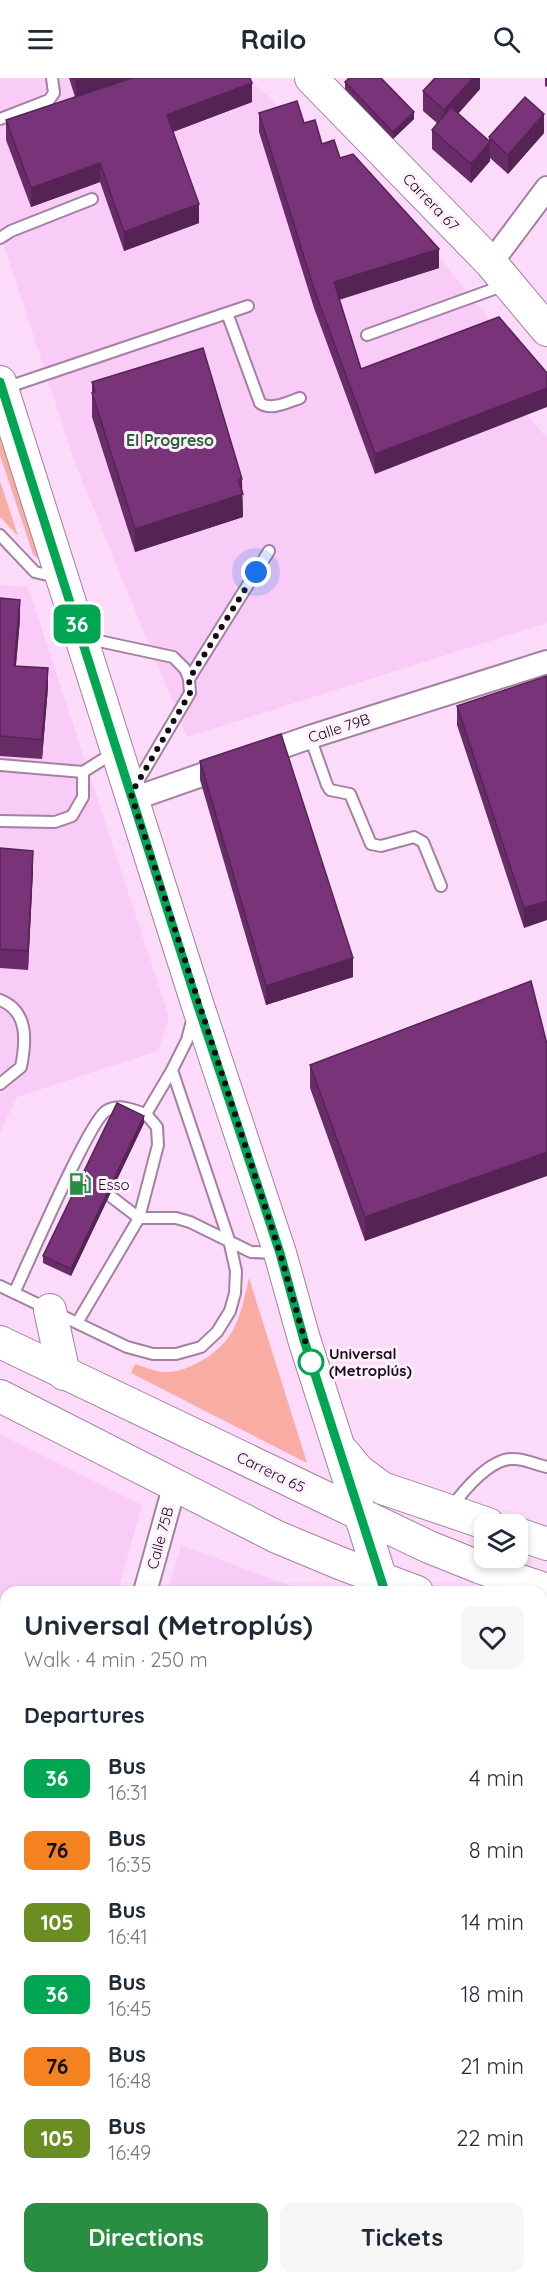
<!DOCTYPE html>
<html lang="en">
<head>
<meta charset="utf-8">
<style>
  body { margin:0; font-family:Quicksand,sans-serif; background:#f6f6f7; color:#1f2937; height:100vh; display:flex; flex-direction:column; font-size:22px; white-space:nowrap }
  * { box-sizing:border-box; margin:0 }
  p { font-size:20px; color:#747a83 }
  .icon { flex:none; width:33px; height:33px; fill:none; stroke:currentColor; stroke-width:2; stroke-linecap:round; stroke-linejoin:round }
  .map { position:relative; flex:1; overflow:hidden }
  .details { position:absolute; left:0px; top:1508px; width:548px; height:698px; display:flex; flex-direction:column; background:#fff; border-radius:18px 18px 0 0; box-shadow:0 3px 9px #0003 }
  .details>* { flex:none }
  .badge { padding:0 12px; border-radius:9px; font-size:21px; line-height:39px }
  .tools { position:absolute; left:474px; top:1436px; display:grid; gap:12px }
  .tools a { display:grid; place-items:center; width:54px; height:54px; border-radius:12px; background:#fff; box-shadow:0 3px 9px #0003; font-size:30px }
  .you { position:absolute; width:30px; height:30px; margin:-15px; border:4px solid #fff; border-radius:50%; background:#1a73e8; box-shadow:0 0 0 9px #1a73e833 }
  .map>.badge { position:absolute; translate:-50% -50%; box-shadow:0 0 0 3px #fff }
  h2 { padding:0 24px; font-size:22px; line-height:54px }
  .round { display:grid; place-items:center; flex:none; width:63px; height:63px; border-radius:12px; background:#f6f6f7 }
  .headline { display:flex; align-items:center; justify-content:space-between; height:102px; padding:0 24px }
  h1 { font-size:28px; font-weight:800; line-height:45px }
  .button { display:flex; gap:12px; margin-top:auto; padding:12px 24px }
  .button a { flex:1; height:69px; border-radius:12px; background:#298d42; color:#fff; font-size:24px; font-weight:800; line-height:69px; text-align:center }
  .button a+a { background:#f6f6f7; color:#1f2937 }
  ul { padding:0; list-style:none }
  li { display:flex; align-items:center; gap:18px; height:72px; padding:0 24px }
  li div { flex:1 }
  li b { display:block; font-size:22px }
  li em { font-style:normal }
  li .badge { min-width:66px; font-weight:700; text-align:center }
  header { display:flex; justify-content:space-between; align-items:center; height:78px; padding:0 24px; background:#fff; font-size:27px; font-weight:800 }
  .map>svg:first-child { display:block }
  .built { fill:#f9ccf7 }
  .green { fill:#f8aca2 }
  .lines { fill:none; stroke-linecap:round; stroke-linejoin:round }
  .lane-casing { stroke:#a480a2; stroke-width:14 }
  .street-casing { stroke:#a480a2; stroke-width:26 }
  .secondary-casing { stroke:#a480a2; stroke-width:34 }
  .primary-casing { stroke:#a480a2; stroke-width:36 }
  .lane { stroke:#fff; stroke-width:10 }
  .street { stroke:#fff; stroke-width:22 }
  .secondary { stroke:#fff; stroke-width:32 }
  .primary { stroke:#fff; stroke-width:33 }
  .wall { fill:#682c68 }
  .shaded-wall { fill:#552455 }
  .building { fill:#793379; stroke:#552455; stroke-width:1.5 }
  .line-casing { stroke:#fff; stroke-width:14 }
  .line { stroke:#00a651; stroke-width:9 }
  .walk { stroke:#170a17; stroke-width:6; stroke-dasharray:0 10.8 }
  .stop-dot { fill:#fff; stroke:#00a651; stroke-width:3 }
  .labels { text-anchor:middle; dominant-baseline:central; stroke-width:6; stroke-linejoin:round; paint-order:stroke }
  .street-label { font-size:15px; fill:#170a17; stroke:#ffeffd }
  .poi-label { font-size:15px; fill:#170a17; stroke:#ffeffd; text-anchor:start }
  .stop-label { font-size:15px; font-weight:bold; fill:#170a17; stroke:#ffeffd; text-anchor:start }
  .neighbourhood-label { font-size:16px; font-weight:bold; fill:#266332; stroke:#ffeffd }
</style>
</head>
<body>
<header><svg class="icon" aria-label="menu" viewBox="0 0 24 24"><path d="M4 6h16M4 12h16M4 18h16"/></svg>Railo<svg class="icon" aria-label="search" viewBox="0 0 24 24"><circle cx="10" cy="10" r="6"/><path d="M15 15l6 6"/></svg></header>
<div class="map">
<svg width="547" height="2204" viewBox="0 0 547 2204">
  <rect width="100%" height="100%" fill="#fbdbf9"/>
  <path class="built" d="M0,0h248l193,181 106,132 -20,24 20,23v185l-360,114 -111,-271 -76,-233z
    M0,507l28,2 141,430 -11,34 -141,46 -17,36z
    M0,1356l142,71 -24,86 -112,1v155l-6,-1z
    M181,1467l123,46h-136z
    M0,1794l6,2v127l-6,22z
    M542,2092l5,6v106h-167l-6,-5h168z"/>
  <path class="green" d="M0,334l45,153 -12,-11 -33,-99z
    M0,403l18,55 -18,-19z
    M249,1200l58,185 -176,-90 4,-9c8,2 18,7 27,8 25,2 58,-19 70,-40 9,-16 13,-36 17,-54z
    M542,1587l5,1v121l-5,-3z
    M542,1916l5,1v43l-5,-7z
    M542,2092l5,6v106h-5z
    M84,2199h233l6,5h-247z"/>
  <g class="lines">
    <g class="lane-casing">
      <path id="lane" d="M0,41l49,-19 5,-7 -2,-15
        M0,160l11,-7 81,-32
        M227,235l33,90c11,8 28,-1 40,-5
        M367,257l138,-50
        M5,310l243,-82
        M0,457l35,37 21,5
        M85,560l88,19 12,12 4,10 1,14 -56,95
        M189,601l80,-128
        M310,659l17,48 3,5 20,4 21,50 10,2 33,-9 9,5 18,44
        M0,687l83,7 19,-12 13,-5
        M0,743l55,1 17,-6 11,-19v-25
        M0,922c29,11 26,42 21,67l-21,17
        M109,1117l30,23 19,-73 -1,-18 -11,-13
        M0,1208l127,61 26,7h23l25,-7 16,-15 13,-21 5,-18 1,-22 -7,-31 -57,-170 15,-30 6,-23
        M14,1215c13,-27 75,-172 92,-182 14,-8 26,-1 40,3l26,-44
        M77,1245l62,-105h37l14,4 61,30 25,1
        M451,1430c12,-17 40,-51 63,-49 11,0 23,6 33,8
        M489,2204l3,-5"/>
    </g>
    <g class="street-casing">
      <path id="street" d="M491,185l56,-75
        M133,721l177,-62 237,-75
        M145,1514l30,-108
        M0,2018l6,-19"/>
    </g>
    <g class="secondary-casing">
      <path id="secondary" d="M311,0l180,185 56,67
        M0,304l197,621 83,250 24,86 81,253
        M50,1232l14,64
        M0,1264l429,205 50,20 68,23
        M0,1318l277,141 65,27 75,28
        M344,1375l14,17 24,18 106,36
        M518,1456l29,10
        M542,1555l5,1
        M542,1734l5,3
        M542,1816l5,-5
        M542,2000l5,6
        M542,2063l5,6
        M342,2199l6,5"/>
    </g>
    <g class="primary-casing">
      <path id="primary" d="M0,1716l6,2
        M0,1753l6,2
        M542,1872l5,1
        M542,1906l5,1"/>
    </g>
    <use href="#lane" class="lane"/>
    <use href="#street" class="street"/>
    <use href="#secondary" class="secondary"/>
    <use href="#primary" class="primary"/>
  </g>
  <path class="wall" d="M69,0h181l2,24 -79,30 26,91 -75,28 -24,-69 -69,25 -25,-67v-20l69,-23z
    M480,0v11l-22,25 31,26v-3l55,-4 -36,41 -18,-16v3l-19,22 -39,-34v-19l5,-7 -14,-12v-20z
    M545,0h2v9l-2,-1z
    M345,4l69,37 -21,20 -48,-50z
    M259,35l45,10 18,21 18,14 99,110 -100,32 22,69 138,-52 -124,157 -61,-166 -55,-176z
    M92,304l150,110 1,25 -108,35 -43,-135z
    M0,520l20,21 -4,47 32,21 -6,72 -42,-3z
    M547,598l-23,252 -67,-203v-19z
    M200,683l153,216 -87,28 -66,-225z
    M0,770l33,22 -5,100 -28,-2z
    M547,966l-182,197 -55,-153v-23z
    M144,1045l-73,153 -28,-13v-7z"/>
  <path class="shaded-wall" d="M86,0h56l-66,22v-19z
    M473,0h7v11l-36,40v-19z
    M252,5v19l-85,32v-19z
    M414,34v7l-21,20v-7z
    M544,36v19l-36,41v-19z
    M490,64v19l-19,22v-19z
    M100,85v19l-69,25v-19z
    M199,126v19l-75,28v-19z
    M439,171v19l-105,33v-19z
    M547,310v19l-172,67v-20z
    M242,401l1,38 -108,35v-23z
    M20,522v19l-6,66v-19z
    M48,590v19l-6,72v-19z
    M33,773v19l-5,100v-19z
    M547,823v19l-23,8v-20z
    M353,880v19l-87,28v-19z
    M144,1038v7l-73,153v-7z
    M547,1074v24l-182,65v-24z
    M2,1929v23l-2,7v-23z"/>
  <path class="building" d="M75,0h11l-10,3z
    M132,0h118l2,5 -85,32 32,89 -75,28 -24,-69 -69,25 -25,-68z
    M349,0h32l33,34 -21,20 -48,-50z
    M435,0h38l-29,32 -21,-19z
    M525,19l19,17 -36,41 -19,-18z
    M297,23l7,22 11,-3 7,24 12,-4 6,18 13,-4 86,95 -105,33 27,87 138,-52 48,56v15l-172,66 -61,-165 -55,-176z
    M451,29l39,35 -19,22 -39,-34z
    M203,270l39,131 -4,1 5,14 -108,35 -43,-136 3,-1 -3,-10z
    M0,520l20,2 -6,66 34,2 -6,72 -42,-4z
    M547,598v225l-23,7 -67,-202z
    M281,656l72,224 -87,28 -66,-225z
    M0,770l33,3 -5,100 -28,-2z
    M531,903l16,63v108l-182,65 -55,-152z
    M117,1025l27,13 -73,153 -28,-13z"/>
  <g class="lines">
    <g class="line-casing">
      <path id="line" d="M0,304l197,621 83,250 24,87 81,252"/>
    </g>
    <use href="#line" class="line"/>
    <path class="walk" d="M256,494l-67,107 1,14 -59,101 149,459 31,109"/>
  </g>
  <defs>
    <g id="fuel-bare" transform="scale(1.8)"><path d="M-5.5-6h7V0h2V4h1.3V-2.5L3-4.5l.8-.8L6-3V5H2.5V1h-1V6h-7ZM-4.2-4.7v3.2H.2V-4.7Z" fill="#298d42" stroke="#ffeffd" stroke-width="2.5" paint-order="stroke"/></g>
  </defs>
  <g fill-rule="evenodd">
    <use href="#fuel-bare" x="80" y="1106"/>
  </g>
  <circle class="stop-dot" cx="311" cy="1284" r="12"/>
  <g class="labels">
    <g class="street-label">
      <text transform="translate(431 124) rotate(46)">Carrera 67</text>
      <text transform="translate(339 650) rotate(-18)">Calle 79B</text>
      <text transform="translate(271 1394) rotate(26)">Carrera 65</text>
      <text transform="translate(160 1460) rotate(-75)">Calle 75B</text>
    </g>
    <g class="poi-label">
      <text x="98" y="1106">Esso</text>
    </g>
    <g class="stop-label">
      <text x="329" y="1275">Universal<tspan x="329" dy="17">(Metroplús)</tspan></text>
    </g>
    <g class="neighbourhood-label">
      <text x="170" y="362">El Progreso</text>
    </g>
  </g>
</svg>
<div class="tools">
<a><svg class="icon" aria-label="layers" viewBox="0 0 24 24"><path d="M12 4l9 5-9 5-9-5zM3 14l9 5 9-5"/></svg></a>
</div>
<div class="you" style="left:256px;top:494px"></div>
<b class="badge" style="left:77px;top:546px;background:#00a651;color:#fff">36</b>
<section class="details">
<div class="headline"><div><h1>Universal (Metroplús)</h1><p>Walk · 4 min · 250 m</p></div><a class="round"><svg class="icon" aria-label="heart" viewBox="0 0 24 24"><path d="M12 20l-8-8c-3-5 5-10 8-4 3-6 11-1 8 4z"/></svg></a></div>
<h2>Departures</h2>
<ul>
<li><span class="badge" style="background:#00a651;color:#fff">36</span><div><b>Bus</b><p>16:31</p></div><em>4 min</em></li>
<li><span class="badge" style="background:#f58220;color:#111">76</span><div><b>Bus</b><p>16:35</p></div><em>8 min</em></li>
<li><span class="badge" style="background:#6b8e23;color:#fff">105</span><div><b>Bus</b><p>16:41</p></div><em>14 min</em></li>
<li><span class="badge" style="background:#00a651;color:#fff">36</span><div><b>Bus</b><p>16:45</p></div><em>18 min</em></li>
<li><span class="badge" style="background:#f58220;color:#111">76</span><div><b>Bus</b><p>16:48</p></div><em>21 min</em></li>
<li><span class="badge" style="background:#6b8e23;color:#fff">105</span><div><b>Bus</b><p>16:49</p></div><em>22 min</em></li>
</ul>
<div class="button"><a>Directions</a><a>Tickets</a></div>
</section>
</div>
</body>
</html>
